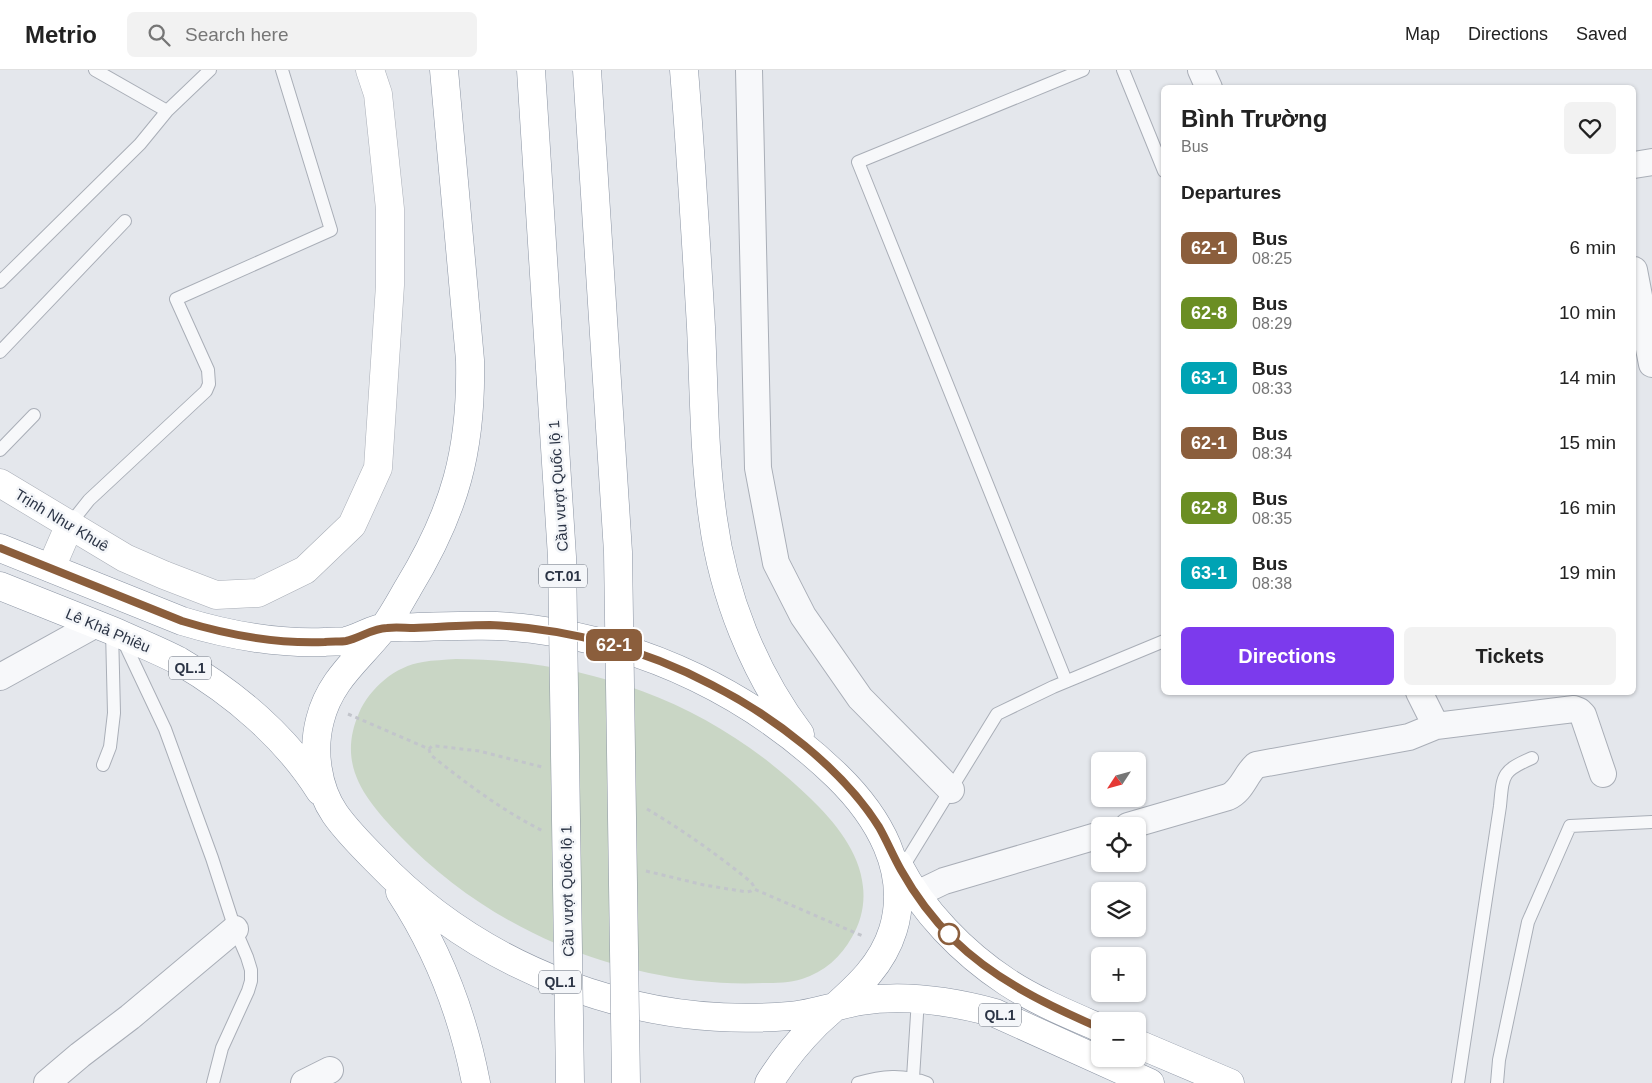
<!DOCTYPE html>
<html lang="en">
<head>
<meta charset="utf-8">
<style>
  body { margin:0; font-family:Arial,sans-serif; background:#f2f2f2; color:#222; height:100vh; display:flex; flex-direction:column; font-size:19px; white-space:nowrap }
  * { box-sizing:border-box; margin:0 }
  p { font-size:16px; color:#767676 }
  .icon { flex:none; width:28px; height:28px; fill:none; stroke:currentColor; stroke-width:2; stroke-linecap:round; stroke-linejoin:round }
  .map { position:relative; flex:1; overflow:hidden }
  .sheet { position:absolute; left:1161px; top:15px; width:475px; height:610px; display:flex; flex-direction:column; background:#fff; border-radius:8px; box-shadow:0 1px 4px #0004 }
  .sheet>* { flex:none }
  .badge { padding:0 10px; border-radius:8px; font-size:18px; line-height:32px }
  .needle { width:32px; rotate:234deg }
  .controls { position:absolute; left:1091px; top:682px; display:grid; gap:10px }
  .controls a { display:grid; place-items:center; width:55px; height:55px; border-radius:8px; background:#fff; box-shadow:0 1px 4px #0004; font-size:25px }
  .map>.badge { position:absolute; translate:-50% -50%; box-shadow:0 0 0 2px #fff }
  h2 { padding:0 20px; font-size:19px; line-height:45px }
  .round { display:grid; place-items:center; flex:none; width:52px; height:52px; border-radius:8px; background:#f2f2f2 }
  .summary { display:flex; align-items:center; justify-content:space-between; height:85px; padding:0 20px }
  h1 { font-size:24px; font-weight:700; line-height:38px }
  .primary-button { display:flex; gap:10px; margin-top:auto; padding:10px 20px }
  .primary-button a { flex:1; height:58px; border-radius:8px; background:#7c3aed; color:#fff; font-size:20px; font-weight:700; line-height:58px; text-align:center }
  .primary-button a+a { background:#f2f2f2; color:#222 }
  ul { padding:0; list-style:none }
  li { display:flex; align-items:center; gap:15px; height:65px; padding:0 20px }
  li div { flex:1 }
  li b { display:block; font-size:19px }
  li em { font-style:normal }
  li .badge { min-width:55px; font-weight:700; text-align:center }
  header { display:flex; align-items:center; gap:30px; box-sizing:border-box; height:70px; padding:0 25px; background:#fff; border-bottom:1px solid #e0e0e0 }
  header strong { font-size:24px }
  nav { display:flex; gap:28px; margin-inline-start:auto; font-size:18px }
  .search { width:350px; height:45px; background:#f2f2f2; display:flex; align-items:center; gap:12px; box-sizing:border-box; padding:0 18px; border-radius:8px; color:#767676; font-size:19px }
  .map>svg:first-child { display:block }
  .green { fill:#c9d6c5 }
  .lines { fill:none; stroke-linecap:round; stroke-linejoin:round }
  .lane-casing { stroke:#a9aeb7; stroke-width:14 }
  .street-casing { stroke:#a9aeb7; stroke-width:28 }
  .secondary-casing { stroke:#a9aeb7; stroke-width:29 }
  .highway-casing { stroke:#8b94a3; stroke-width:29 }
  .path { stroke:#c2c5cb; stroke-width:3; stroke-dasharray:4 4; stroke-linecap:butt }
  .lane { stroke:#f7f8fa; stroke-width:12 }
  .street { stroke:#f7f8fa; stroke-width:26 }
  .secondary { stroke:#fff; stroke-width:28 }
  .highway { stroke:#fff; stroke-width:28 }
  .highway-bridge-casing { stroke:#8b94a3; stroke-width:29; stroke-linecap:butt }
  .highway-bridge { stroke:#fff; stroke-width:28 }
  .line-casing { stroke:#fff; stroke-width:11 }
  .line { stroke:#8b5e3c; stroke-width:8 }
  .stop-dot { fill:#fff; stroke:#8b5e3c; stroke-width:2.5 }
  .labels { text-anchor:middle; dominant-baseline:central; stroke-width:5; stroke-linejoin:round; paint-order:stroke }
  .shield { fill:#f4f6f9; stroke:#676e7b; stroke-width:1 }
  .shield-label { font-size:14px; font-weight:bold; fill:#2b3445 }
  .street-label { font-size:15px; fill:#2b3445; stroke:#f4f6f9 }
</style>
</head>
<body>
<header>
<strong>Metrio</strong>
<div class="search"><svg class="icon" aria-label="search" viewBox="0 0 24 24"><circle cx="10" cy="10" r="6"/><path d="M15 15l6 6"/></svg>Search here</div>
<nav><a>Map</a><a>Directions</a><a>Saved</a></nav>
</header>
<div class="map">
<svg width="1652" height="1013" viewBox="0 0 1652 1013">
  <rect width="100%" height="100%" fill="#e4e7ec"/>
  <path class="green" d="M456,589c136,1 255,43 354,139 24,23 50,54 53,89 2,17 -2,35 -11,50 -11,20 -28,35 -50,42 -12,4 -26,4 -39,4 -70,3 -142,-12 -206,-39 -59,-25 -113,-62 -157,-108 -34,-36 -64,-70 -41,-123 11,-25 36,-47 64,-51 10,-2 22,-2 33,-3z"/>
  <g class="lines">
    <g class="lane-casing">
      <path id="lane" d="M1123,0l41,101
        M167,41l43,-41
        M0,212l140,-138 27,-33 -72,-41
        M0,282l125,-131
        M0,380l34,-35
        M70,454l19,-24 117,-109 3,-7 -1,-14 -32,-71 155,-69 -49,-160
        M123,570l42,89 47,129 23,71 12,28 4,13v11l-3,10 -26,57 -9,35
        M1066,611l-208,-519 225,-92
        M103,695l7,-18 4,-34 -2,-82
        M901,800l96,-156 56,-27 111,-46
        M913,1008l5,-79
        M858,1013c24,-7 45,-9 69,0
        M1458,1013l42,-277c3,-32 2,-35 32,-48
        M1497,1013l2,-23 29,-138 42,-96 82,-4"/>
    </g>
    <g class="street-casing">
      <path id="street" d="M749,0l9,398 18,95 27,53 57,82 91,92
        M1201,0l8,18
        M1634,95l18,-3
        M1634,200l18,94
        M0,607l96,-53
        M1436,656l138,-17 5,2 4,4 20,59
        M1128,756l100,-29c14,-6 17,-22 28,-32l153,-28 27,-11 -17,-34
        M917,824l27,-13 156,-46
        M47,1013l33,-28 50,-38 105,-88
        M304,1013l26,-13"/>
    </g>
    <g class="secondary-casing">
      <path id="secondary" d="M0,413l125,75 39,17 52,20 42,-2 47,-23 47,-45 26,-57 12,-183v-76l-12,-115 -8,-24
        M51,498l19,-44"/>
    </g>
    <g class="highway-casing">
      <path id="highway" d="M444,0l26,290c2,90 -15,151 -62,228 -8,14 -16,29 -26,42 -24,30 -52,50 -62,90 -8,30 -3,68 15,94 12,17 27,32 41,46 105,110 262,169 413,156 24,-2 48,-11 72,-15 45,-7 90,0 134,12l155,70
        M684,0c7,85 12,171 17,257 3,64 3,129 12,192 10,76 41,154 87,215
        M0,478l182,73c46,14 94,23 143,21 7,-1 14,0 21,-1 14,-3 27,-13 41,-14 11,0 22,1 32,0 38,-1 76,-3 113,2 116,15 221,66 305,147 41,40 74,95 56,154 -13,42 -46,65 -77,94 -18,18 -34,38 -47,59
        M0,516c38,15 75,30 113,45 22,10 45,19 66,30 55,32 107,76 141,130
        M898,794c24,47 65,89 109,118 29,19 61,32 93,46
        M400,822c38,58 63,123 76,191
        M1138,974l92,39"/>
    </g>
    <path class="path" d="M348,644l81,35 3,-3h4l43,5 63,16
      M429,679l1,4 2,3c35,28 71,55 111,75
      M647,739c37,22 71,46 104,73l2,3 1,4 111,48
      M646,801l58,14 43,7 4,-1 3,-2"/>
    <use href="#lane" class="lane"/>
    <use href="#street" class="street"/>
    <use href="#secondary" class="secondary"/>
    <use href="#highway" class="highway"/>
    <g class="highway-bridge-casing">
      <path id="highway-bridge" d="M531,0l31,487 8,526
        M587,0l31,482 8,531"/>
    </g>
    <use href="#highway-bridge" class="highway-bridge"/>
  </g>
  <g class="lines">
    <g class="line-casing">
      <path id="line" d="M0,478l182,73c46,14 94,23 143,21 7,-1 15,0 21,-1 14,-3 27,-13 41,-13 9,-1 18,0 27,0 26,-1 51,-3 76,-3 77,3 154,24 222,60 61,31 130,83 167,142 8,14 14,29 22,43 14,25 32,49 52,69 42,41 94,66 147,89"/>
    </g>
    <use href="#line" class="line"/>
  </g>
  <circle class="stop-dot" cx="949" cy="864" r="10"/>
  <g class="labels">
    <g class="shield">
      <rect x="539" y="494.5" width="48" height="23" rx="4"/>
      <rect x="169" y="586.5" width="42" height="23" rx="4"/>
      <rect x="539" y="900.5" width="42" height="23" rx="4"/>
      <rect x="979" y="933.5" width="42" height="23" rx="4"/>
    </g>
    <g class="shield-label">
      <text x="563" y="506">CT.01</text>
      <text x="190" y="598">QL.1</text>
      <text x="560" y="912">QL.1</text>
      <text x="1000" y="945">QL.1</text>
    </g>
    <g class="street-label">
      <text transform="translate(558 416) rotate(-94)">Cầu vượt Quốc lộ 1</text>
      <text transform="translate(62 450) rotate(31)">Trịnh Như Khuê</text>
      <text transform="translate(108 560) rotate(23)">Lê Khả Phiêu</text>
      <text transform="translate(567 821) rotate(-91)">Cầu vượt Quốc lộ 1</text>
    </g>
  </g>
</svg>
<div class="controls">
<a><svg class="needle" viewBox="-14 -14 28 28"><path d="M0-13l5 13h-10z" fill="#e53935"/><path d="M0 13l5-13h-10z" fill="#767676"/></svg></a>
<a><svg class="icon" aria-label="locate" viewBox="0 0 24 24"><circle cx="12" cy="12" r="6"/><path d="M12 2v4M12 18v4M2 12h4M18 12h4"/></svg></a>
<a><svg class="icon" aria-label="layers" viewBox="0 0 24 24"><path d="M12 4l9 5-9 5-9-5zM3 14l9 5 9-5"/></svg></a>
<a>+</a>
<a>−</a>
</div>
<b class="badge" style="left:614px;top:575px;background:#8b5e3c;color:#fff">62-1</b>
<section class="sheet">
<div class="summary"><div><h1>Bình Trường</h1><p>Bus</p></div><a class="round"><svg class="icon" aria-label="heart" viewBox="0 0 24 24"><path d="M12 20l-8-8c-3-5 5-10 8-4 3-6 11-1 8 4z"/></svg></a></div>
<h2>Departures</h2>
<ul>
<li><span class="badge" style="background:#8b5e3c;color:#fff">62-1</span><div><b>Bus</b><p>08:25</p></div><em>6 min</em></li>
<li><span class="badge" style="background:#6b8e23;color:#fff">62-8</span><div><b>Bus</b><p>08:29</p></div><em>10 min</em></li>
<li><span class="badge" style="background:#00a3b4;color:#fff">63-1</span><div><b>Bus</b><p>08:33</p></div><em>14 min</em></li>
<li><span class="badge" style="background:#8b5e3c;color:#fff">62-1</span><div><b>Bus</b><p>08:34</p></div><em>15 min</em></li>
<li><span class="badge" style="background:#6b8e23;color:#fff">62-8</span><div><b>Bus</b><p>08:35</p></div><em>16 min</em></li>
<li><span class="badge" style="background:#00a3b4;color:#fff">63-1</span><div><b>Bus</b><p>08:38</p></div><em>19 min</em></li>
</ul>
<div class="primary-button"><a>Directions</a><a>Tickets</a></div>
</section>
</div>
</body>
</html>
